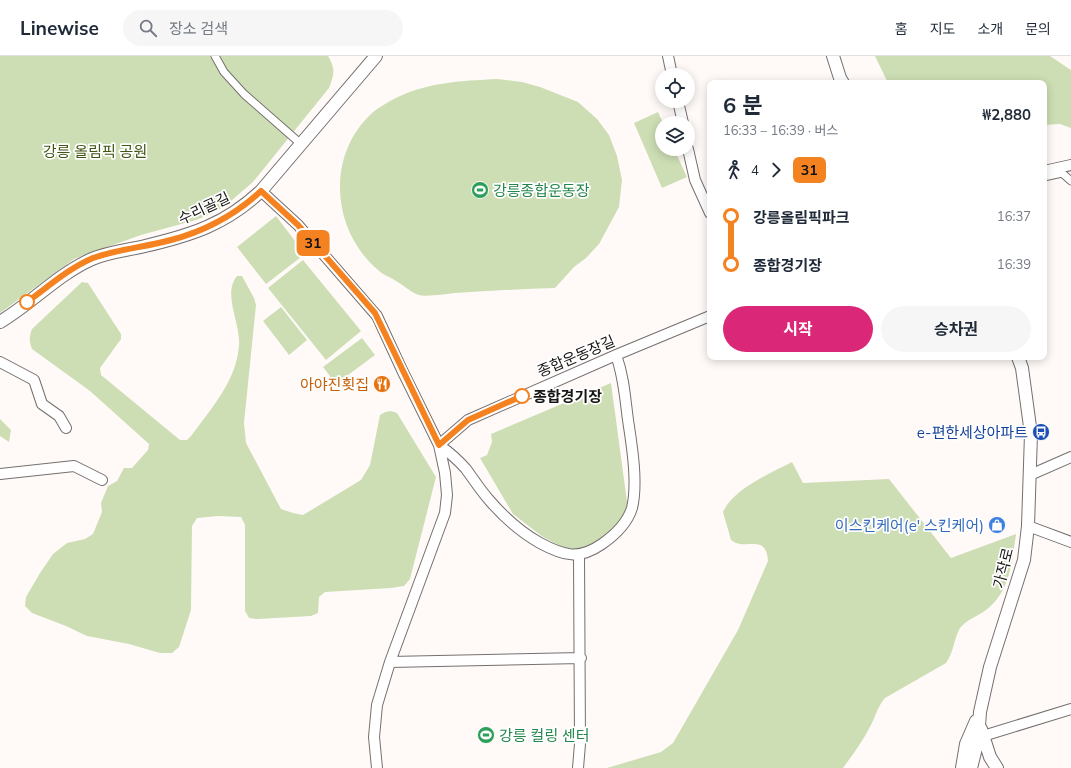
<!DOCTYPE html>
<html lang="ko">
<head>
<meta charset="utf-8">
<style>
  body { margin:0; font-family:Mulish,"Noto Sans KR",sans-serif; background:#f6f6f7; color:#1f2937; height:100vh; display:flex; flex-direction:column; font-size:15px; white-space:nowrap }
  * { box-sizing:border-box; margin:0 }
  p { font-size:13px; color:#747a83 }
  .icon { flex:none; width:22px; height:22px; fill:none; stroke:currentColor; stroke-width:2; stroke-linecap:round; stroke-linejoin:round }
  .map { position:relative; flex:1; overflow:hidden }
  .side { position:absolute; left:707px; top:24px; width:340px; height:280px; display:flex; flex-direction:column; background:#fff; border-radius:8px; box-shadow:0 2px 10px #0003 }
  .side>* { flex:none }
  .badge { padding:0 8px; border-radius:6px; font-size:14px; line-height:26px }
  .buttons { position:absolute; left:655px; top:12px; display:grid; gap:8px }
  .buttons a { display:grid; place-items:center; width:40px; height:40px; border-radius:50%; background:#fff; box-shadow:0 2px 10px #0003; font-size:20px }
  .map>.badge { position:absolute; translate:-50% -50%; box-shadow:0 0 0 2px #fff }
  .legs { display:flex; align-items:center; gap:6px; height:44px; padding:0 16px; font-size:13px }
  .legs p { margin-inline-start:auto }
  .overview { display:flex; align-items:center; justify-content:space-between; height:68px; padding:0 16px }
  h1 { font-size:22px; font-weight:700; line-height:30px }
  .button { display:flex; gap:8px; margin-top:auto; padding:8px 16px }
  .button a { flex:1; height:46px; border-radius:24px; background:#db2777; color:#fff; font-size:16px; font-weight:700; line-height:46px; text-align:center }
  .button a+a { background:#f6f6f7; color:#1f2937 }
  ul { padding:0 16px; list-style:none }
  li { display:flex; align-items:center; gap:14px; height:48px; font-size:15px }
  li i { display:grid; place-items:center; width:6px; height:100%; margin:0 5px; background:currentColor }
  li i::after { content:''; width:10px; height:10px; margin:-5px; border:3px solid; border-radius:50%; background:#fff }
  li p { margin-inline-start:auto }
  li:first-child i { background:linear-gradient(#0000 50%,currentColor 0) }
  li:last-child i { background:linear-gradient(currentColor 50%,#0000 0) }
  header { display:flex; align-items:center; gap:24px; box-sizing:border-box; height:56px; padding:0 20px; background:#fff; border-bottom:1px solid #e0e1e3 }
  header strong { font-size:19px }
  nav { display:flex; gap:22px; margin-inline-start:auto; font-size:14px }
  .search { width:280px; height:36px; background:#f6f6f7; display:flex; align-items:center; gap:10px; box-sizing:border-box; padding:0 14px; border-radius:22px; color:#747a83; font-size:15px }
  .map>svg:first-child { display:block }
  .green { fill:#cddeb4 }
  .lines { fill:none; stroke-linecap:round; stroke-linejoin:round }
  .pedestrian-casing { stroke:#75706f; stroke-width:9 }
  .minor-casing { stroke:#75706f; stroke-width:12 }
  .tertiary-casing { stroke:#75706f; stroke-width:14 }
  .pedestrian { stroke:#fff; stroke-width:7 }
  .minor { stroke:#fff; stroke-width:10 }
  .tertiary { stroke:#fff; stroke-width:12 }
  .line-1-casing { stroke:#fff; stroke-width:9 }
  .line-1 { stroke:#f58220; stroke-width:6 }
  .stop-1-dot { fill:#fff; stroke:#f58220; stroke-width:2 }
  .labels { text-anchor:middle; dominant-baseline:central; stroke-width:3.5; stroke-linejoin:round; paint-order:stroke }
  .park-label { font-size:15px; fill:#415514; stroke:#fff }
  .leisure-label { font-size:15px; fill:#27864d; stroke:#fff; text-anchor:start }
  .street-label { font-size:15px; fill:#181716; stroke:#fff }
  .food-label { font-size:15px; fill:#c56008; stroke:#fff; text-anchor:end }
  .stop-label { font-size:15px; font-weight:bold; fill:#181716; stroke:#fff; text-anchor:start }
  .transit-label { font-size:15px; fill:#164399; stroke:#fff; text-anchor:end }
  .shop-label { font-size:15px; fill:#366cbe; stroke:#fff; text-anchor:end }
</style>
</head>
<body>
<header>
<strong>Linewise</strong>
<div class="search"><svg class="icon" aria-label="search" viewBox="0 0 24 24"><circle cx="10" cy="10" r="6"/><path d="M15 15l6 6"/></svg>장소 검색</div>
<nav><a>홈</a><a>지도</a><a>소개</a><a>문의</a></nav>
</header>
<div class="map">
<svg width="1071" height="712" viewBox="0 0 1071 712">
  <rect width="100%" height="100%" fill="#fffaf8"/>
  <path class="green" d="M0,0h328c8,13 6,19 1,32l-76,94 -28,24 -12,7 -17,7 -55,15 -67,24 -74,54z
    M875,0h175l21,14v58l-11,-4 -16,1v-42h-156z
    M498,23l24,3 18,5 38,15 19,17 12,16 8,21 5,24 -3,27 -20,37 -13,14 -12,9 -19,21c-33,1 -67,3 -100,5 -8,1 -29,4 -36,2 -6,-1 -17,-11 -23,-14 -6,-4 -13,-6 -18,-11 -49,-41 -52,-121 -1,-161 4,-3 9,-5 13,-8 35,-19 69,-20 108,-22z
    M658,56l5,11h-1v26h12l13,28 -25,11 -28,-65z
    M276,160l29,38 -39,30 -29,-37z
    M303,204l58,71 -35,29 -58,-72z
    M237,220h5l12,22 2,7 -12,118 2,20 35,66 12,4 10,2 58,-35 9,-15 10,-50c6,-4 10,-5 17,-2l39,64 -26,102 -6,7 -13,2 -66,4 -6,5 -1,16 -7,3 -54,3 -8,-1 -4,-7v-86l-4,-8 -23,-1 -21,2 -5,8 -1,84 -12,37 -7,6h-12l-31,-9 -42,-8 -21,-10 -34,-13 -7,-7 1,-9 14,-24 13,-19 14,-11 18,-4 8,-5 9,-22 -1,-9 7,-17 9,-5 7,-13h8l16,-18 1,-6 -59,-53 -58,-42c-3,-8 -3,-12 0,-20l50,-47 6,1 33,51v5l-21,29 1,7 79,65h7l4,-4c20,-27 46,-56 48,-91 2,-21 -17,-51 -2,-69z
    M281,251l26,33 -18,15 -26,-34z
    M362,282l13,17 -39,29 -13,-17z
    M611,327l17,126 -12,18 -16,15 -16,6 -16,2 -25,-13 -30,-23 -33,-56 7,-3 5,-13 -1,-8z
    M0,363l11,11 -2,12 -9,-6z
    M792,406l11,21 86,-4 62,79 65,-24c-4,28 -6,58 -30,76 -8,6 -20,10 -26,18 -6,10 -6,24 -14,35l-61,35c-6,7 -9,16 -13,25 -8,16 -18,30 -29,45h-236l54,-16 12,-9 65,-113 30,-69c-2,-29 -22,-9 -37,-21l-8,-28c10,-23 48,-39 69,-50z"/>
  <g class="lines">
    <g class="pedestrian-casing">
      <path id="pedestrian" d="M215,0l9,16 20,22 57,50
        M1044,121l18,-4 9,8"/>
    </g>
    <g class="minor-casing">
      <path id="minor" d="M668,0l4,19
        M678,45l5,22
        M688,93l7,31 15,33
        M1044,115l27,-6
        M261,135l37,34 79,91 25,54 37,75 6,28 2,22 -2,18 -55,149 -13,43 -3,32 3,31
        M616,299c8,22 9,43 12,65 4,26 10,63 4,88 -5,16 -17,27 -30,36 -23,16 -38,12 -62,-1 -18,-10 -36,-26 -50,-42 -9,-10 -16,-21 -24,-32 -8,-9 -17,-17 -27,-24l29,-25 148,-65 94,-39
        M0,306l34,18 8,24 17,12 7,12
        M0,418l74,-8 28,14
        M1030,419l41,-18
        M1028,470l43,16
        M390,606l191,-4
        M983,680l88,-27
        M578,712l2,-24 -1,-189"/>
    </g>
    <g class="tertiary-casing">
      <path id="tertiary" d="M833,0l7,22 3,5
        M0,266c32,-19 58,-48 92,-63 16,-7 36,-9 53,-13 47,-11 81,-22 116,-55l115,-135
        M981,673l9,28 7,11
        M962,712l4,-24 10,-23
        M971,712l7,-28 2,-28 10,-45 34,-107 4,-34 3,-92 -9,-66 -4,-11"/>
    </g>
    <use href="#pedestrian" class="pedestrian"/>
    <use href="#minor" class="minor"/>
    <use href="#tertiary" class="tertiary"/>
  </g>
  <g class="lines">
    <g class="line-1-casing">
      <path id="line-1" d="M27,246c21,-15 42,-34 66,-44 25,-9 53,-11 78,-18 34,-9 64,-25 90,-49l37,34 77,88 64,132 29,-25 54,-24"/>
    </g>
    <use href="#line-1" class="line-1"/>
  </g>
  <defs>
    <g id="stadium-disc" transform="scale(0.9)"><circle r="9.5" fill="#2e9e5b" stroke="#fff"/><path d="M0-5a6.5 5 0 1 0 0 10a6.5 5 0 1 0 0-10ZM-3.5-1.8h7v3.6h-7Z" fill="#fff"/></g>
    <g id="restaurant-disc" transform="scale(0.9)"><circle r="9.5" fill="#e8710a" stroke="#fff"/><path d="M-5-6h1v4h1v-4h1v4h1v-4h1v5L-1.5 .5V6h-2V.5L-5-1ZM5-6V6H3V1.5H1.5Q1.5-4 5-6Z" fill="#fff"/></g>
    <g id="bus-disc" transform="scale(0.9)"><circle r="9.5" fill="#1a4fb4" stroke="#fff"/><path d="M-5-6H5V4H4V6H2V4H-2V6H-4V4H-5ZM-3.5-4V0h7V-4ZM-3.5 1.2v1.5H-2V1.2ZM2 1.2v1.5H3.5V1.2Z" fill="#fff"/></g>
    <g id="shop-disc" transform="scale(0.9)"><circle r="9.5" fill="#3f7fe0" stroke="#fff"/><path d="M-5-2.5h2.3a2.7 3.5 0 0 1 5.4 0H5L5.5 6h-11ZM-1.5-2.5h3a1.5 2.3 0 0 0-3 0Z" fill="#fff"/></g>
  </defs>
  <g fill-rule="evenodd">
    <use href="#stadium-disc" x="480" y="134"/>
    <use href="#restaurant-disc" x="382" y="328"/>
    <use href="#bus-disc" x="1041" y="376"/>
    <use href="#shop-disc" x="997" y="469"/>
    <use href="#stadium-disc" x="486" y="679"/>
  </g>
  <g class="stop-1-dot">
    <circle cx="27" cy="246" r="7"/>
    <circle cx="522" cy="340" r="7"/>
  </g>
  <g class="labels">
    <g class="park-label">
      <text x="95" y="95">강릉 올림픽 공원</text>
    </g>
    <g class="leisure-label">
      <text x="493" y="134">강릉종합운동장</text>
      <text x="499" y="679">강릉 컬링 센터</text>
    </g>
    <g class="street-label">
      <text transform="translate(204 152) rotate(-25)">수리골길</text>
      <text transform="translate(576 300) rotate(-23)">종합운동장길</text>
      <text transform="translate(1003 512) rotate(-76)">가작로</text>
    </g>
    <g class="food-label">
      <text x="369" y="328">아야진횟집</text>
    </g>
    <g class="stop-label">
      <text x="533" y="340">종합경기장</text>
    </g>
    <g class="transit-label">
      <text x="1028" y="376">e-편한세상아파트</text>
    </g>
    <g class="shop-label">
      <text x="984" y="469">이스킨케어(e' 스킨케어)</text>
    </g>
  </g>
</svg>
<div class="buttons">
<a><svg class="icon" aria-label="locate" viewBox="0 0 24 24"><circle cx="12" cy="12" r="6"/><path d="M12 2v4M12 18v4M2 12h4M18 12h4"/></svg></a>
<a><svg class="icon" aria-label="layers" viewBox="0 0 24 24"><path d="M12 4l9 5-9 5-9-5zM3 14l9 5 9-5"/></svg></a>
</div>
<b class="badge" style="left:313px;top:187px;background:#f58220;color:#111">31</b>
<section class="side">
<div class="overview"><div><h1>6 분</h1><p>16:33 – 16:39 · 버스</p></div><b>₩2,880</b></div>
<div class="legs"><svg class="icon" aria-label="walk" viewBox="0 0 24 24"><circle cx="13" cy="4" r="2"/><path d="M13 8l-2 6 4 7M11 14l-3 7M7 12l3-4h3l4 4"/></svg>4<svg class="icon" aria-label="forward" viewBox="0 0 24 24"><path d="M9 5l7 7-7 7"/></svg><b class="badge" style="background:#f58220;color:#111">31</b></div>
<ul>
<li><i style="color:#f58220"></i><b>강릉올림픽파크</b><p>16:37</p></li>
<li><i style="color:#f58220"></i><b>종합경기장</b><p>16:39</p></li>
</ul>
<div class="button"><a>시작</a><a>승차권</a></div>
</section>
</div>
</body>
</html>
